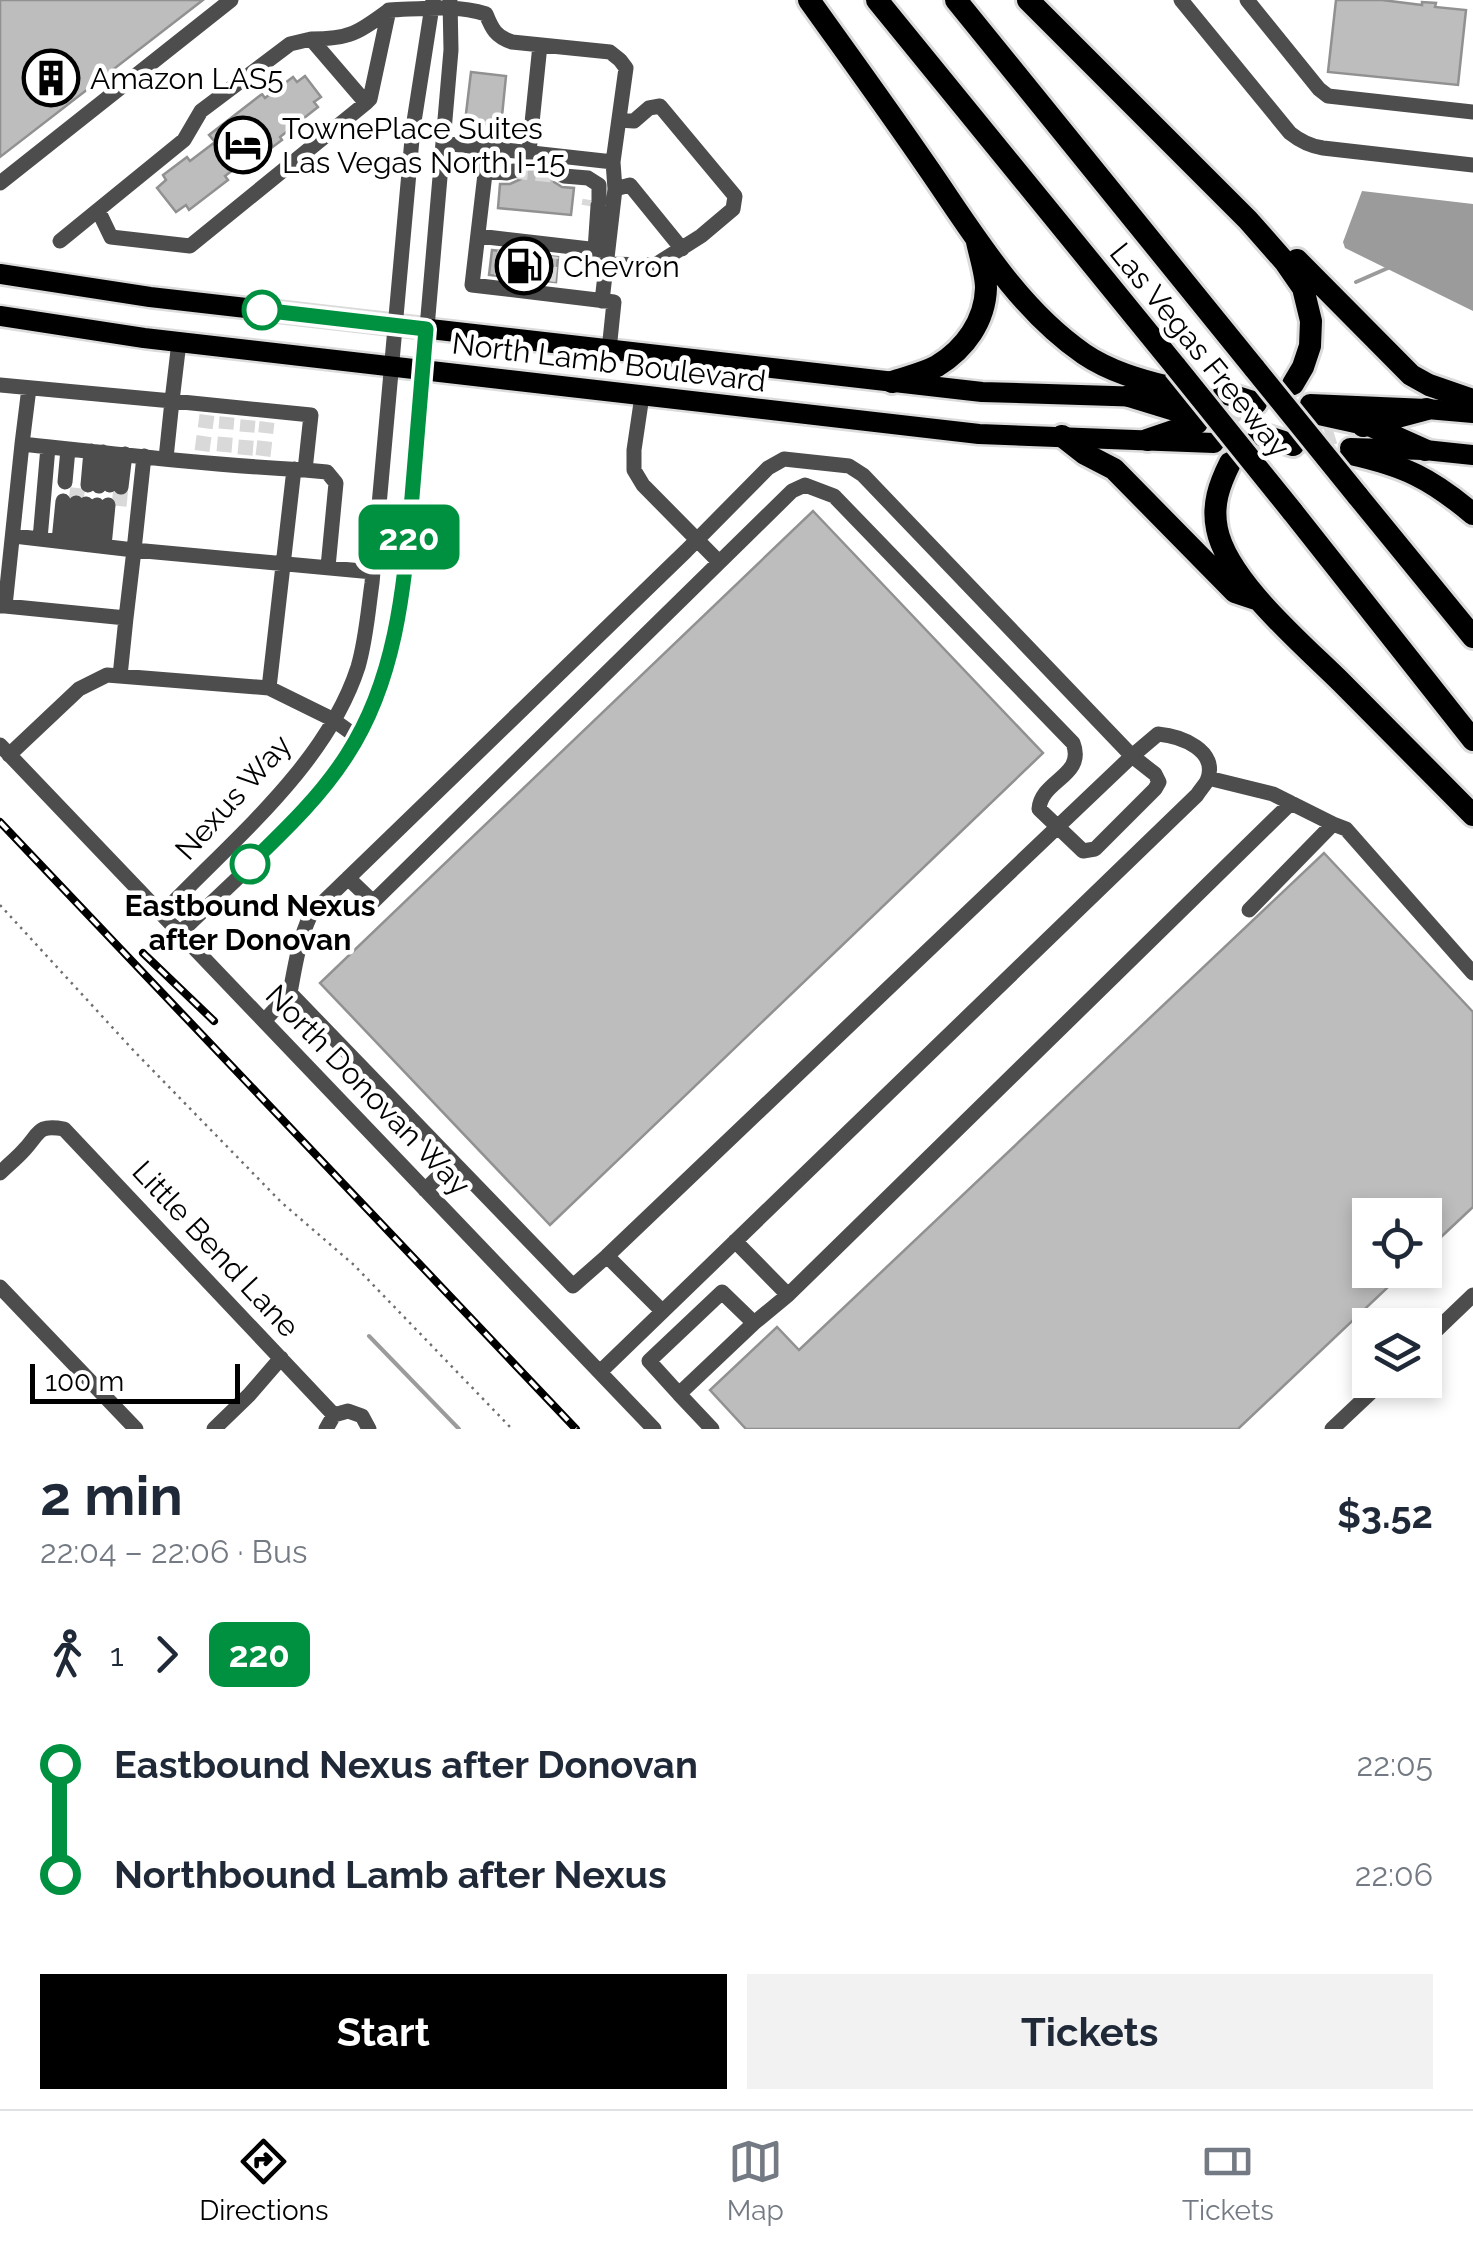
<!DOCTYPE html>
<html lang="en">
<head>
<meta charset="utf-8">
<style>
  body { margin:0; font-family:Raleway,sans-serif; background:#f2f2f3; color:#1f2937; height:100vh; display:flex; flex-direction:column; font-size:38px; white-space:nowrap }
  * { box-sizing:border-box; margin:0 }
  p { font-size:32px; color:#747a83 }
  .icon { flex:none; width:55px; height:55px; fill:none; stroke:currentColor; stroke-width:2; stroke-linecap:round; stroke-linejoin:round }
  .map { position:relative; height:1429px; overflow:hidden }
  .drawer { display:flex; flex-direction:column; background:#fff; flex:1 }
  .drawer>* { flex:none }
  .badge { padding:0 20px; border-radius:15px; font-size:35px; line-height:65px }
  .fabs { position:absolute; left:1352px; top:1198px; display:grid; gap:20px }
  .fabs a { display:grid; place-items:center; width:90px; height:90px; border-radius:0px; background:#fff; box-shadow:0 5px 15px #0003; font-size:50px }
  .scale { position:absolute; left:30px; bottom:25px; width:210px; box-sizing:border-box; padding-left:10px; border:5px solid #000; border-top:0; font-size:28px; line-height:35px; white-space:nowrap; color:#000; -webkit-text-stroke:8px #fff; paint-order:stroke }
  .map>.badge { position:absolute; translate:-50% -50%; box-shadow:0 0 0 5px #fff }
  .legs { display:flex; align-items:center; gap:15px; height:110px; padding:0 40px; font-size:32px }
  .legs p { margin-inline-start:auto }
  .overview { display:flex; align-items:center; justify-content:space-between; height:170px; padding:0 40px }
  h1 { font-size:55px; font-weight:700; line-height:75px }
  .button { display:flex; gap:20px; margin-top:auto; padding:20px 40px }
  .button a { flex:1; height:115px; border-radius:0px; background:#000; color:#fff; font-size:40px; font-weight:700; line-height:115px; text-align:center }
  .button a+a { background:#f2f2f3; color:#1f2937 }
  ul { padding:0 40px; list-style:none }
  li { display:flex; align-items:center; gap:35px; height:110px; font-size:38px }
  li i { display:grid; place-items:center; width:15px; height:100%; margin:0 12px; background:currentColor }
  li i::after { content:''; width:25px; height:25px; margin:-12px; border:8px solid; border-radius:50%; background:#fff }
  li p { margin-inline-start:auto }
  li:first-child i { background:linear-gradient(#0000 50%,currentColor 0) }
  li:last-child i { background:linear-gradient(currentColor 50%,#0000 0) }
  .tabs { display:flex; justify-content:space-around; align-items:center; height:140px; border-top:2px solid #e0e1e3; background:#fff; font-size:28px; color:#747a83 }
  .tabs a { display:grid; justify-items:center; gap:5px }
  .tabs .active { color:#000 }
  .map>svg:first-child { display:block }
  .water { fill:#9b9b9b }
  .lines { fill:none; stroke-linecap:round; stroke-linejoin:round }
  .stream { stroke:#9b9b9b; stroke-width:4 }
  .building { fill:#bdbdbd; stroke:#919191; stroke-width:2.5 }
  .minor-tunnel { stroke:#d9d9d9; stroke-width:15; stroke-dasharray:15 8; stroke-linecap:butt }
  .highway-tunnel { stroke:#d9d9d9; stroke-width:22; stroke-dasharray:22 11; stroke-linecap:butt }
  .major-casing { stroke:#dbdbdb; stroke-width:25 }
  .highway-casing { stroke:#dbdbdb; stroke-width:28 }
  .path { stroke:#6f6f6f; stroke-width:2.5; stroke-dasharray:2.5 5; stroke-linecap:butt }
  .minor { stroke:#4d4d4d; stroke-width:15 }
  .major { stroke:#000; stroke-width:20 }
  .highway { stroke:#000; stroke-width:22 }
  .rail-casing { stroke:#000; stroke-width:8 }
  .rail { stroke:#fff; stroke-width:4; stroke-dasharray:11; stroke-linecap:butt }
  .highway-bridge-casing { stroke:#dbdbdb; stroke-width:28; stroke-linecap:butt }
  .highway-bridge { stroke:#000; stroke-width:22 }
  .line-1-casing { stroke:#fff; stroke-width:22 }
  .line-1 { stroke:#009140; stroke-width:15 }
  .stop-1-dot { fill:#fff; stroke:#009140; stroke-width:5 }
  .labels { text-anchor:middle; dominant-baseline:central; stroke-width:9; stroke-linejoin:round; paint-order:stroke }
  .poi-label { font-size:30px; fill:#000; stroke:#fff; text-anchor:start }
  .street-label { font-size:30px; fill:#000; stroke:#fff }
  .stop-label { font-size:30px; font-weight:bold; fill:#000; stroke:#fff }
</style>
</head>
<body>
<div class="map">
<svg width="1473" height="1429" viewBox="0 0 1473 1429">
  <rect width="100%" height="100%" fill="#fff"/>
  <path class="water" d="M1362,191l111,13v107l-128,-63 -2,-6z"/>
  <g class="lines">
    <path class="stream" d="M1356,282l32,-14
      M369,1336l90,93"/>
  </g>
  <path class="building" d="M0,0h203l-203,157z
    M1336,0h46l40,5v-3l14,1 -1,4 31,3 -8,75 -130,-13z
    M471,72l35,4 -5,50 -36,-4z
    M305,76l16,21 -7,5 4,5 -38,30 2,3 -16,12 -3,-5 -38,29 3,4 -39,30 -3,-5 -10,7 -19,-24 9,-8 -3,-5 24,-18 3,4 25,-19 -6,-7 53,-41 3,4 28,-21 4,5z
    M522,165l35,2 -4,7 1,8 8,5 12,1 -3,27 -73,-7 2,-24h10l11,-5 3,-7z
    M492,250l66,7 -2,25 -67,-7z
    M813,511l230,242 -493,472 -230,-242z
    M1324,853l149,159v195l-48,45v-37h-55v55h36l-168,159h-492l-36,-39 67,-63 22,23z"/>
  <g class="lines">
    <path class="minor-tunnel" d="M513,171l51,5
      M589,206l1,-6
      M502,276l3,-25
      M525,279l3,-26
      M548,281l3,-25
      M202,451l5,-36
      M224,452l3,-35
      M245,455l3,-35
      M263,456l4,-34
      M76,503l2,-19
      M119,506l2,-19"/>
    <path class="highway-tunnel" d="M1199,422l40,-12
      M1294,445l40,-12"/>
    <g class="major-casing">
      <path id="major" d="M0,274l150,23 832,95 195,6
        M0,316l144,22 835,96 235,9
        M1310,404l117,5 46,4
        M1350,448l75,2 48,5"/>
    </g>
    <g class="highway-casing">
      <path id="highway" d="M809,0c40,56 80,111 119,168 45,65 89,140 156,186 25,17 56,26 85,33
        M877,0l299,367
        M956,0l299,369
        M1028,0l220,220 37,42 18,26 8,33 -1,25 -7,21 -10,17
        M1297,260l114,115 18,10 44,15
        M892,382c15,-5 32,-9 45,-16 28,-17 48,-45 49,-78 0,-14 -6,-32 -9,-46
        M1224,393l32,10
        M1129,396l62,19
        M1319,414l50,11 56,25
        M1363,426l64,-17
        M1259,434l34,11
        M1062,436l23,18 29,15 121,123 21,7
        M1147,440l50,-17
        M1351,454c54,12 79,24 122,60
        M1230,463c-11,22 -18,42 -13,66 10,52 88,117 125,154 44,44 87,88 131,132
        M1357,495l116,142
        M1292,511l181,229"/>
    </g>
    <path class="path" d="M0,905l134,146 147,151 73,63 158,164"/>
    <path class="minor" d="M1181,0l109,133c10,8 19,13 33,15l150,17
      M1247,0l72,89 9,7 145,16
      M311,39c39,0 47,-6 78,-29
      M366,103l-55,-64 -21,5 -89,67 -17,29 -86,70 13,27 79,9 176,-143 4,-4 19,-89c32,-1 66,-6 97,4 6,15 10,23 26,28l98,10 10,8 6,8 -13,94 -170,-19
      M488,148l-16,137 142,17 -5,48
      M529,152l11,-107
      M485,171l22,2 6,-2
      M564,176l24,2 11,7v16
      M0,183l231,-183
      M615,189l15,-4 52,64
      M478,236l129,15
      M60,241l38,-31
      M595,250l3,-44
      M606,264l49,1 46,-29 32,-27 2,-13 -75,-90 -11,2 -15,13 -15,-1
      M602,301l13,-112 -2,-27
      M0,385l172,16 7,-59
      M642,396l-8,54v20l9,15 76,77
      M22,444l7,-56
      M144,456l-10,94 239,22
      M305,470l22,2 9,11 -8,84
      M65,482l3,-33
      M88,485l3,-34
      M110,485l3,-28
      M99,486l4,-34
      M121,487l4,-33
      M14,536l120,14 -8,68
      M40,539l8,-92
      M59,541l4,-40
      M72,542l4,-39
      M83,544l3,-40
      M93,545l4,-40
      M104,546l4,-41
      M0,606h5l17,-162c94,10 189,21 283,26l6,-55 -139,-14 -6,57
      M5,606l121,12 -6,58
      M269,688l25,-219
      M0,745l654,684
      M9,755l70,-66 28,-14 162,13 63,31 25,18
      M1208,778l65,16 60,30
      M348,878l25,24 419,-411 13,-6 29,11 239,247c13,33 -32,37 -34,66l44,42 12,-2 60,-60 4,-7 -4,-8 -23,-18 -269,-281 -14,-9 -65,-7 -16,9 -82,83 -375,363c-12,25 -16,52 -21,79l283,293 34,-30
      M1249,910l84,-86 13,5 127,144
      M162,914c69,-73 164,-148 196,-247 8,-27 10,-56 14,-84l41,-455 20,-128
      M180,933c64,-63 146,-129 186,-211 21,-44 31,-92 39,-140l46,-532 -1,-49
      M264,1021l26,-28
      M0,1173c8,-8 17,-15 24,-23 16,-17 13,-26 40,-21l270,286
      M425,1190l28,-28
      M735,1241l53,54
      M0,1287l136,142
      M1425,1341l48,-46
      M600,1372l597,-577c3,-5 7,-9 10,-14 13,-31 -27,-45 -49,-47l-26,22 -525,500 55,55
      M679,1394l-30,-33 73,-69 32,31
      M214,1429l35,-34 32,-37
      M326,1429l8,-14 14,-4 14,5 7,13
      M712,1429l-33,-35 75,-71 34,-28 503,-492
      M1332,1429l52,-49"/>
    <use href="#major" class="major"/>
    <use href="#highway" class="highway"/>
    <g class="rail-casing">
      <path id="rail" d="M0,822l576,607
        M143,953l71,68"/>
    </g>
    <use href="#rail" class="rail"/>
    <g class="highway-bridge-casing">
      <path id="highway-bridge" d="M1176,367l116,144
        M1255,369l102,126"/>
    </g>
    <use href="#highway-bridge" class="highway-bridge"/>
  </g>
  <g class="lines">
    <g class="line-1-casing">
      <path id="line-1" d="M250,864c35,-34 71,-68 97,-109 50,-77 57,-169 65,-258 5,-56 9,-112 14,-168l-164,-19"/>
    </g>
    <use href="#line-1" class="line-1"/>
  </g>
  <defs>
    <g id="building-ring" transform="scale(2.875)"><circle r="9.5" fill="#fff" stroke="#000" stroke-width="1.5"/><path d="M-4-6H4V6H1V3H-1V6H-4ZM-2.5-4.3h1.7v1.8h-1.7ZM.8-4.3h1.7v1.8H.8ZM-2.5-1h1.7V.8h-1.7ZM.8-1h1.7V.8H.8Z" fill="#000"/></g>
    <g id="hotel-ring" transform="scale(2.875)"><circle r="9.5" fill="#fff" stroke="#000" stroke-width="1.5"/><path d="M-6-4.5h1.5V1H6V5H4.5V3h-9V5H-6ZM-4 0a1.8 1.8 0 1 1 3.6 0ZM.5 0V-2.5h3Q6-2.5 6 0Z" fill="#000"/></g>
    <g id="fuel-ring" transform="scale(2.875)"><circle r="9.5" fill="#fff" stroke="#000" stroke-width="1.5"/><path d="M-5.5-6h7V0h2V4h1.3V-2.5L3-4.5l.8-.8L6-3V5H2.5V1h-1V6h-7ZM-4.2-4.7v3.2H.2V-4.7Z" fill="#000"/></g>
  </defs>
  <g fill-rule="evenodd">
    <use href="#building-ring" x="51" y="78"/>
    <use href="#hotel-ring" x="243" y="145"/>
    <use href="#fuel-ring" x="524" y="266"/>
  </g>
  <g class="stop-1-dot">
    <circle cx="262" cy="310" r="18"/>
    <circle cx="250" cy="864" r="18"/>
  </g>
  <g class="labels">
    <g class="poi-label">
      <text x="90" y="78">Amazon LAS5</text>
      <text x="282" y="128">TownePlace Suites<tspan x="282" dy="34">Las Vegas North I-15</tspan></text>
      <text x="563" y="266">Chevron</text>
    </g>
    <g class="street-label">
      <text transform="translate(1200 350) rotate(51)">Las Vegas Freeway</text>
      <text transform="translate(609 362) rotate(7)">North Lamb Boulevard</text>
      <text transform="translate(233 797) rotate(-48)">Nexus Way</text>
      <text transform="translate(368 1090) rotate(46)">North Donovan Way</text>
      <text transform="translate(216 1249) rotate(47)">Little Bend Lane</text>
    </g>
    <g class="stop-label">
      <text x="250" y="905">Eastbound Nexus<tspan x="250" dy="34">after Donovan</tspan></text>
    </g>
  </g>
</svg>
<div class="fabs">
<a><svg class="icon" aria-label="locate" viewBox="0 0 24 24"><circle cx="12" cy="12" r="6"/><path d="M12 2v4M12 18v4M2 12h4M18 12h4"/></svg></a>
<a><svg class="icon" aria-label="layers" viewBox="0 0 24 24"><path d="M12 4l9 5-9 5-9-5zM3 14l9 5 9-5"/></svg></a>
</div>
<div class="scale">100 m</div>
<b class="badge" style="left:409px;top:537px;background:#009140;color:#fff">220</b>
</div>
<section class="drawer">
<div class="overview"><div><h1>2 min</h1><p>22:04 – 22:06 · Bus</p></div><b>$3.52</b></div>
<div class="legs"><svg class="icon" aria-label="walk" viewBox="0 0 24 24"><circle cx="13" cy="4" r="2"/><path d="M13 8l-2 6 4 7M11 14l-3 7M7 12l3-4h3l4 4"/></svg>1<svg class="icon" aria-label="forward" viewBox="0 0 24 24"><path d="M9 5l7 7-7 7"/></svg><b class="badge" style="background:#009140;color:#fff">220</b></div>
<ul>
<li><i style="color:#009140"></i><b>Eastbound Nexus after Donovan</b><p>22:05</p></li>
<li><i style="color:#009140"></i><b>Northbound Lamb after Nexus</b><p>22:06</p></li>
</ul>
<div class="button"><a>Start</a><a>Tickets</a></div>
</section>
<nav class="tabs">
<a class="active"><svg class="icon" aria-label="directions" viewBox="0 0 24 24"><path d="M12 3l9 9-9 9-9-9zM9 14v-3h6M13 9l2 2-2 2"/></svg>Directions</a>
<a><svg class="icon" aria-label="map" viewBox="0 0 24 24"><path d="M3 6l6-2 6 2 6-2v14l-6 2-6-2-6 2zM9 4v14M15 6v14"/></svg>Map</a>
<a><svg class="icon" aria-label="tickets" viewBox="0 0 24 24"><path d="M3 7h18v10H3zM15 7v10"/></svg>Tickets</a>
</nav>
</body>
</html>
